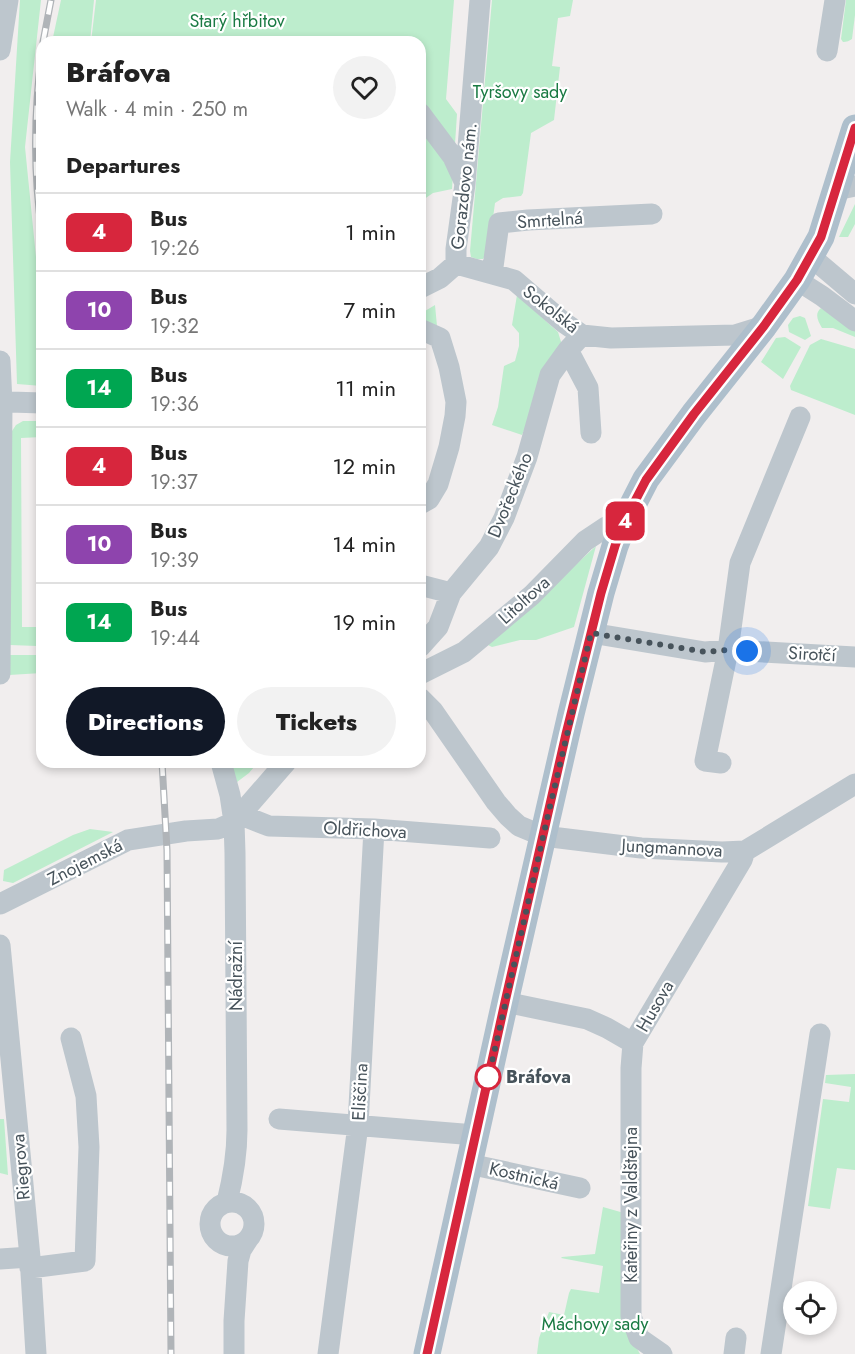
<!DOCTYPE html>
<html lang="en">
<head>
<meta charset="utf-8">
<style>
  body { margin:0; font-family:Jost,sans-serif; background:#f2f2f2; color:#222; height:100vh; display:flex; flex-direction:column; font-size:22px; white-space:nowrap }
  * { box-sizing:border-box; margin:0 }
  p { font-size:20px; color:#767676 }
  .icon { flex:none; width:33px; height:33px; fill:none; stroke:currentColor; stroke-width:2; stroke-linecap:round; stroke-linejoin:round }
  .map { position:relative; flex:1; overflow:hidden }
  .sheet { position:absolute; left:36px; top:36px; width:390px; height:732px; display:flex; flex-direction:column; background:#fff; border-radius:18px; box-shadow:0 3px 9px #0003 }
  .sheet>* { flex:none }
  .badge { padding:0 12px; border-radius:9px; font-size:21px; line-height:39px }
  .buttons { position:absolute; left:783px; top:1281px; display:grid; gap:12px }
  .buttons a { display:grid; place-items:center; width:54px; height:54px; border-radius:50%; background:#fff; box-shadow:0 3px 9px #0003; font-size:30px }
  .you { position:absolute; width:30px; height:30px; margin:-15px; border:4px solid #fff; border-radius:50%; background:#1a73e8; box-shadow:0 0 0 9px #1a73e833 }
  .map>.badge { position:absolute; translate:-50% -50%; box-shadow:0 0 0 3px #fff }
  h2 { padding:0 30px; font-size:22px; line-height:54px }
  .round { display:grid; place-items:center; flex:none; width:63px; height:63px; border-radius:32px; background:#f2f2f2 }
  .head { display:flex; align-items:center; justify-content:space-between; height:102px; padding:0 30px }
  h1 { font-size:28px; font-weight:800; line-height:45px }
  .cta { display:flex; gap:12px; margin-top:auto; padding:12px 30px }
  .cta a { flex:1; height:69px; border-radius:36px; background:#111827; color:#fff; font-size:24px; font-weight:800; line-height:69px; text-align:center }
  .cta a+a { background:#f2f2f2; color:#222 }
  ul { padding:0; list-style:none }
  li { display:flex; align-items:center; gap:18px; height:78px; padding:0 30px; border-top:2px solid #e0e0e0 }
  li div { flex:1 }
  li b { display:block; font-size:22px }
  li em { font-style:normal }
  li .badge { min-width:66px; font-weight:700; text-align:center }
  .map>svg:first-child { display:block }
  .green { fill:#bdedcd }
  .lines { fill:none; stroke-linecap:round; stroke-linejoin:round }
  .minor { stroke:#bdc6cd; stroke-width:21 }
  .major { stroke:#aebfcc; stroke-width:27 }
  .rail-casing { stroke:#b0b4b8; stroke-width:7 }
  .rail { stroke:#fff; stroke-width:4.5; stroke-dasharray:14; stroke-linecap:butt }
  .line-casing { stroke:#fff; stroke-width:14 }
  .line { stroke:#d7263d; stroke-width:9 }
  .walk { stroke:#47535b; stroke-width:6; stroke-dasharray:0 10.8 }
  .stop-dot { fill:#fff; stroke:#d7263d; stroke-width:3 }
  .labels { text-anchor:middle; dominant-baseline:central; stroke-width:4.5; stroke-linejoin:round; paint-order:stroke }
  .park-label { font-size:18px; fill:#1a7a43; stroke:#fff }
  .street-label { font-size:18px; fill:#47535b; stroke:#fff }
  .stop-label { font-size:18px; font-weight:bold; fill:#47535b; stroke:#fff; text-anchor:start }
</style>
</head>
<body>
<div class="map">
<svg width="855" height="1354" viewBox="0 0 855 1354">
  <rect width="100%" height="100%" fill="#f1eeee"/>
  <path class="green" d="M20,0h21l-16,147 11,110 6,38v91l-25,-2 -7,-222z
    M61,0h33l-4,42h-38z
    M96,0h358l-8,99 11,15 -5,75 -19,4 -13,9v-160h-329z
    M492,0h81l-3,16 -12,2 -6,48 8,1 -6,53 -23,13 -8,60 -2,3 -18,2 -8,5 -6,45 -6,11h-6l-6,-2 -1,-6z
    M846,0h9v15l-3,24c-3,2 -5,3 -9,3l-2,-3z
    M855,204v20l-7,13h-9z
    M517,295l41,37 4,13 -40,90 -30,-10 6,-18 6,-41 11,-5 4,-15v-13l-7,-8z
    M435,305l2,21 -17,-5v-7z
    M821,308l34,23v6l-22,-9h-11c-4,-7 -8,-14 -1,-20z
    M800,316l5,2 6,18 -6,4 -16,-8 -1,-7 5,-7z
    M785,337l16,10 -18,32 -22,-17 15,-24z
    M821,339l34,10v66l-64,-25 -1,-4 20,-41z
    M23,421h19v16l-21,1 1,189h20v16l-5,3 -27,-1v-211l6,-9z
    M596,546l-22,81 -38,13h-16l-28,7 -4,-2z
    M9,655h33v18l-33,2z
    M230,762h28l-9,11 -12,9z
    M90,829l23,3 -100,51 -10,-2 1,-11 69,-35z
    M855,1074v96l-18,-2 -7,41 -22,-3 15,-107 26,3 2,-15 -26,-4 1,-8z
    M0,1119h4l4,56 -8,-2z
    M603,1207l21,6 6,123 10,18h-103l2,-16 10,-26 15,3 5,-22 2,-4 28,4 4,-27 -42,-8 1,-1 33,-3z"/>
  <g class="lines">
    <path class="minor" d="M0,50l8,-50
      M827,51l8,-51
      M420,113l33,44 12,26
      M836,190l19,-4
      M810,256l45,38
      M456,264v-15l9,-65 15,-184
      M492,274l7,-51 29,-3 124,-6
      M797,280l25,16 33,25
      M420,288l20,-10 16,-14 58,16 49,42 19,13 29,3 124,-3 29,-9
      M420,329l20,9 9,29 7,35 -1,14 -6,31 -11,37 -9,15 -9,5
      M568,350l20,38 3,45
      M0,361l2,42 -2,271
      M0,403l10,-1 32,1
      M420,585l31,8
      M591,633l114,19 23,-2 127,7
      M420,647l18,-20 13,-34 38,-46 15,-29 23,-61 23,-82 18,-25 14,-15
      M420,674l44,-22 68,-57 53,-54 21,-14 10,-4 8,-1
      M420,698l13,13 63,91 12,14 11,10 24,10 98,12 81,4 23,-1 110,-67
      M221,762l9,33 4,27 1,31 2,277c0,25 -4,48 -10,72
      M721,763l-16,-2 23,-111 12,-87 60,-146
      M241,815l28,11 105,3 116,9
      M0,904l128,-64 58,-9 32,-2 16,-7 52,-60
      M0,945l30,312 6,97
      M505,1002l82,17 20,9 26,15
      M279,1119l196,16
      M469,1164l111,24
      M210 1224a22 22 0 1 1 44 0a22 22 0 1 1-44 0Z
      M0,1259l30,-2
      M30,1268l55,-7 4,-114 -3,-51 -15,-58
      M234,1354v-33l4,-60 3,-11 7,-11
      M328,1354l30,-229 16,-296
      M662,1354l-23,-16 -8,-22v-248l2,-25 109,-183 3,-9
      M734,1354l2,-16
      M771,1354l49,-320"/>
    <path class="major" d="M427,1354l78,-352 66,-288 30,-121 14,-47 9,-24 22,-43 48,-65 70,-88 33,-46 24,-43 34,-109"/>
    <g class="rail-casing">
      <path id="rail" d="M43,42l8,-42
        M42,50c-8,60 -9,123 0,183
        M162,762l5,88 4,504"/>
    </g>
    <use href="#rail" class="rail"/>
  </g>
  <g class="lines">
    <g class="line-casing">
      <path id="line" d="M427,1354l78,-352 61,-268 35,-141 14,-47 9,-24 22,-42 48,-66 70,-88 33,-46 24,-43 34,-109"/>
    </g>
    <use href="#line" class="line"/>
    <path class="walk" d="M488,1077l-1,7 61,-269 43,-182 114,19 23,-2 19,1"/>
  </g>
  <circle class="stop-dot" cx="488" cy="1077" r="12"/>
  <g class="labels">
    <g class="park-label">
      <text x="237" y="21">Starý hřbitov</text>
      <text x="520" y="92">Tyršovy sady</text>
      <text x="595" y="1324">Máchovy sady</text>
    </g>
    <g class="street-label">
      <text transform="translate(464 186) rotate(-84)">Gorazdovo nám.</text>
      <text transform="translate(550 220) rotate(-4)">Smrtelná</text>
      <text transform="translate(551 309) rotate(38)">Sokolská</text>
      <text transform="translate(510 495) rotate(-68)">Dvořeckého</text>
      <text transform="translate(524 600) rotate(-42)">Litoltova</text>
      <text transform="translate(812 654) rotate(3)">Sirotčí</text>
      <text transform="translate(365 830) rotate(3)">Oldřichova</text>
      <text transform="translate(672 848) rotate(3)">Jungmannova</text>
      <text transform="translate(85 862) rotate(-27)">Znojemská</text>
      <text transform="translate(236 976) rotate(-90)">Nádražní</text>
      <text transform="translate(655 1006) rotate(-60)">Husova</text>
      <text transform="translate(360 1092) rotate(-87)">Eliščina</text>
      <text transform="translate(21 1167) rotate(-95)">Riegrova</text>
      <text transform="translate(524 1176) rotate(13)">Kostnická</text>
      <text transform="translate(631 1205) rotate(-90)">Kateřiny z Valdštejna</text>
    </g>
    <g class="stop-label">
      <text x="506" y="1077">Bráfova</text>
    </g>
  </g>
</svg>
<div class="buttons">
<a><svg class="icon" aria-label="locate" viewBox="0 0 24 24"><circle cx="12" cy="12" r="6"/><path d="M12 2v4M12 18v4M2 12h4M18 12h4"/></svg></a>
</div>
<div class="you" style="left:747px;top:651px"></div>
<b class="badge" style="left:625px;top:521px;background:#d7263d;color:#fff">4</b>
<section class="sheet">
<div class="head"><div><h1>Bráfova</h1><p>Walk · 4 min · 250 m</p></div><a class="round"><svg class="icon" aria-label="heart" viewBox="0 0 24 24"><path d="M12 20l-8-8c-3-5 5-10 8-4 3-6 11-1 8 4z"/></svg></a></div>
<h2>Departures</h2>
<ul>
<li><span class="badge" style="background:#d7263d;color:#fff">4</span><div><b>Bus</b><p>19:26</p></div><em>1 min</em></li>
<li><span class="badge" style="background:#8e44ad;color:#fff">10</span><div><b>Bus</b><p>19:32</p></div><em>7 min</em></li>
<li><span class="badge" style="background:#00a651;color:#fff">14</span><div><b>Bus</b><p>19:36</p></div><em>11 min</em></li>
<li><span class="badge" style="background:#d7263d;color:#fff">4</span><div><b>Bus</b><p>19:37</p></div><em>12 min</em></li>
<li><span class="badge" style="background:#8e44ad;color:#fff">10</span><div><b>Bus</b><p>19:39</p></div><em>14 min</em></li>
<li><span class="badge" style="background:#00a651;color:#fff">14</span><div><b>Bus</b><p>19:44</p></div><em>19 min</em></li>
</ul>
<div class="cta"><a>Directions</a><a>Tickets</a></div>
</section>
</div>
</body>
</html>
